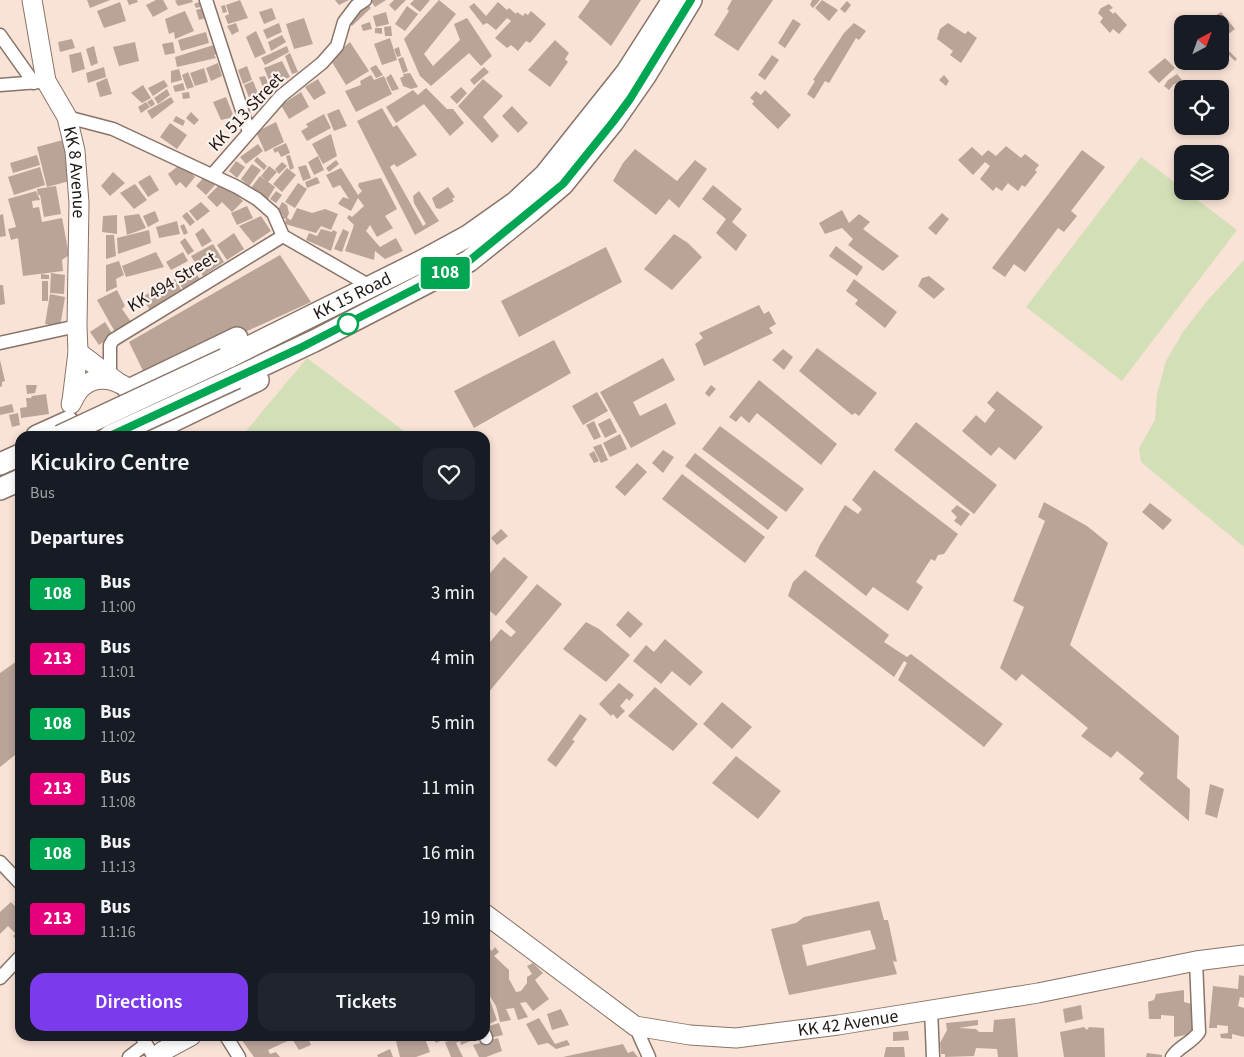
<!DOCTYPE html>
<html lang="en">
<head>
<meta charset="utf-8">
<style>
  body { margin:0; font-family:"Source Sans 3",sans-serif; background:#20242c; color:#f1f3f6; height:100vh; display:flex; flex-direction:column; font-size:19px; white-space:nowrap }
  * { box-sizing:border-box; margin:0 }
  p { font-size:16px; color:#9ea1a6 }
  .icon { flex:none; width:28px; height:28px; fill:none; stroke:currentColor; stroke-width:2; stroke-linecap:round; stroke-linejoin:round }
  .map { position:relative; flex:1; overflow:hidden }
  .sheet { position:absolute; left:15px; top:431px; width:475px; height:610px; display:flex; flex-direction:column; background:#171b24; border-radius:15px; box-shadow:0 2px 8px #0003 }
  .sheet>* { flex:none }
  .badge { padding:0 10px; border-radius:4px; font-size:18px; line-height:32px }
  .needle { width:32px; rotate:41deg }
  .buttons { position:absolute; left:1174px; top:15px; display:grid; gap:10px }
  .buttons a { display:grid; place-items:center; width:55px; height:55px; border-radius:10px; background:#171b24; box-shadow:0 2px 8px #0003; font-size:25px }
  .map>.badge { position:absolute; translate:-50% -50%; box-shadow:0 0 0 2px #fff }
  h2 { padding:0 15px; font-size:19px; line-height:45px }
  .round { display:grid; place-items:center; flex:none; width:52px; height:52px; border-radius:15px; background:#20242c }
  .summary { display:flex; align-items:center; justify-content:space-between; height:85px; padding:0 15px }
  h1 { font-size:24px; font-weight:600; line-height:38px }
  .button { display:flex; gap:10px; margin-top:auto; padding:10px 15px }
  .button a { flex:1; height:58px; border-radius:15px; background:#7c3aed; color:#fff; font-size:20px; font-weight:600; line-height:58px; text-align:center }
  .button a+a { background:#20242c; color:#f1f3f6 }
  ul { padding:0; list-style:none }
  li { display:flex; align-items:center; gap:15px; height:65px; padding:0 15px }
  li div { flex:1 }
  li b { display:block; font-size:19px }
  li em { font-style:normal }
  li .badge { min-width:55px; font-weight:700; text-align:center }
  .map>svg:first-child { display:block }
  .green { fill:#d3dfb7 }
  .building { fill:#baa498; fill-rule:evenodd }
  .lines { fill:none; stroke-linecap:round; stroke-linejoin:round }
  .minor-casing { stroke:#887469; stroke-width:15 }
  .secondary-casing { stroke:#887469; stroke-width:21 }
  .trunk-casing { stroke:#887469; stroke-width:24 }
  .minor { stroke:#fff; stroke-width:12 }
  .secondary { stroke:#fff; stroke-width:19 }
  .trunk { stroke:#fff; stroke-width:21 }
  .trunk-bridge-casing { stroke:#887469; stroke-width:24; stroke-linecap:butt }
  .trunk-bridge { stroke:#fff; stroke-width:21 }
  .line-casing { stroke:#fff; stroke-width:11 }
  .line { stroke:#00a651; stroke-width:8 }
  .stop-dot { fill:#fff; stroke:#00a651; stroke-width:2.5 }
  .labels { text-anchor:middle; dominant-baseline:central; stroke-width:4.5; stroke-linejoin:round; paint-order:stroke }
  .street-label { font-size:18px; fill:#201814; stroke:#fcf2ed }
</style>
</head>
<body>
<div class="map">
<svg width="1244" height="1057" viewBox="0 0 1244 1057">
  <rect width="100%" height="100%" fill="#f9e2d6"/>
  <path class="green" d="M1141,157l41,31v3h4l51,39 -115,151 -96,-74z
    M1244,260v287l-103,-85 -2,-14 16,-28 2,-26 9,-33 17,-29 24,-31z
    M307,358l93,70 11,8h-169z"/>
  <path class="building" d="M87,0h23l-20,8z
    M127,0h10l1,2 -9,3z
    M156,0h7l5,9 -15,8 -7,-12z
    M177,0h15l1,2 -15,4 -3,-5z
    M240,0l8,18 -20,6 -3,-8 4,-2 -3,-9z
    M335,0h14l-10,5z
    M373,0h13l-11,7 -4,-6z
    M394,0h12l-11,11 -6,-6z
    M414,0h16l-10,12 -10,-8z
    M439,0l17,14 -32,40 9,12 27,-26 -6,-16 13,-6 25,38 -11,10 -12,-13 -38,33 -11,-10 -16,-37z
    M590,0h51l-30,46 -33,-29z
    M732,0h41l-35,51 -24,-16 15,-24 -2,-2z
    M812,0h8l-7,8 -3,-3z
    M822,0l16,10 -9,11 -14,-13z
    M202,1l2,5 -8,2 -2,-4z
    M847,1l4,4 -6,8 -5,-4z
    M120,2l6,19 -22,7 -7,-17z
    M498,2l9,8 2,-2 7,6 1,-2 6,4 2,-3 3,2 3,-4 15,13 -16,19 -4,-2 -8,10 -7,-6 -4,3 -12,-10 16,-17 -4,-3 -11,12 -9,-7 -4,2 -14,-18 5,-4 12,13z
    M366,3l5,5 -19,18 -4,-5z
    M1109,4l4,4 -4,2 4,4 2,-2 12,13 -8,9 -6,-5 -3,4 -10,-11 3,-4 -5,-5 3,-5z
    M225,5l2,7 -4,1 -2,-7z
    M407,6l11,8 -13,17 -10,-7z
    M206,7l3,10 -10,3 -3,-10z
    M272,8l4,11 -12,5 -5,-12z
    M185,11l9,20 -19,8 -1,-7 -5,2 -4,-15z
    M386,12l3,12 -13,3 -3,-11z
    M1221,12l14,17 -13,10 6,8 -1,2 10,10 -2,2 -15,-15v-22h-11l-2,-3z
    M304,18l9,26 -19,5 -8,-25z
    M793,19l8,5 -16,24 -7,-5z
    M370,22l2,7 -9,2 -2,-6z
    M236,23l3,8 -7,4 -5,-9z
    M279,23l3,9 -15,7 -4,-9z
    M854,23l12,8 -7,9 -3,-2 -27,45 -4,-2 -11,18 -7,-5 8,-13 -2,-1 31,-47z
    M948,23l17,11 3,-3 9,7 -16,25 -11,-8 3,-4 -16,-12 3,-10z
    M391,26l1,10h-7l-1,-9z
    M375,28h7v6l-7,-1z
    M256,31l10,22 -11,5 -9,-21z
    M206,32l3,11 -28,8 -3,-11z
    M282,35l4,7 -15,9 -3,-9z
    M390,38l7,22 -15,5 -8,-21z
    M72,39l3,9 -15,4 -2,-10z
    M555,40l14,13 -4,6 3,3 -18,25 -22,-17z
    M135,42l4,19 -20,5 -6,-19z
    M173,42l2,11 -10,2 -3,-11z
    M350,42l19,29 -23,14 -16,-26z
    M217,44v10l-3,1 2,3 -39,9 -2,-10z
    M94,46l4,17 -7,3 -5,-17z
    M287,46l2,6 -24,13 -4,-7z
    M399,47l2,9 -4,1 -3,-8z
    M81,52l4,17 -13,4 -3,-18z
    M290,53l8,19 -6,2 -7,-18z
    M772,55l7,5 -14,20 -7,-5z
    M403,57l5,14 -5,2 -5,-14z
    M1165,58l10,10 -16,15 -11,-11z
    M282,61l8,16 -19,8 -7,-17z
    M218,63l4,13 -11,5 -5,-13z
    M376,65l7,10 -7,3 -6,-10z
    M247,66l5,14 -9,4 -5,-14z
    M104,67l2,10 -18,6 -2,-10z
    M484,67l5,5 -15,13 -4,-5z
    M204,68l4,14 -13,4 -5,-13z
    M179,69l3,11 -11,3v-12z
    M188,72l6,15 -7,2 -5,-14z
    M410,73l8,14 -7,2 -8,-3 -3,-8 4,-2 -1,-2z
    M391,74l8,15 -7,2 -6,-13z
    M1177,74l5,6 -9,5 -4,5 -5,-4 4,-6z
    M371,75l3,5 10,-4 8,18 -36,18 -11,-21 16,-6 -1,-4z
    M944,75l5,6 -3,5 -7,-6z
    M265,76l5,12 -6,2 -5,-13z
    M107,78l5,16 -12,3 -4,-14z
    M318,79l8,14 -12,7 -9,-13z
    M483,79l20,17 -20,21 16,19 -7,7 -34,-37z
    M164,80l4,6 -15,10 -5,-8z
    M253,81l6,15 -9,4 -6,-15z
    M183,83l2,7 -10,2 -2,-6z
    M143,85l8,13 -9,5 -11,-10z
    M461,87l6,6 -10,11 -7,-7z
    M426,88l21,21h6l11,14 -14,13 -26,-32 -28,19 -10,-16 27,-17 5,5z
    M167,89l3,6 -12,9 -4,-6z
    M765,90l26,25 -13,14 -26,-25 2,-3 -4,-3 6,-7 5,4z
    M189,92l1,6 -7,1 -1,-6z
    M301,92l8,15 -20,12 -8,-14z
    M171,97l3,5 -22,17 -5,-8z
    M226,97l8,20 -13,3 -8,-18z
    M152,99l3,5 -4,3 -4,-5z
    M146,102l4,5 -9,6 -3,-6z
    M512,106l16,17 -10,10 -16,-17z
    M382,108l11,19 4,-2 20,30 -20,12 -3,-3 -4,3 33,59 3,-2 -12,-21 -1,-7 6,-5 20,30 -24,14 -58,-114z
    M339,109l8,17 -13,5 -7,-17z
    M191,112l8,8 -5,5 -8,-7z
    M324,114l7,14 -24,13 -6,-10 7,-4 -2,-3z
    M176,116l9,5 -2,5 -10,-5z
    M276,122l8,20 -19,10 -9,-20z
    M170,123l17,12 -10,14 -17,-12z
    M331,134l6,22 -14,8 -11,-20z
    M63,140l10,40 -26,7 -10,-40z
    M286,143l4,10 -9,4 -3,-6 -3,2 -2,-4z
    M258,144l5,7 -17,13 -6,-7z
    M1006,146l15,12 4,-4 14,11 -4,5 2,2 -12,15 -3,-2 -4,6 -10,-8 -6,8 -6,-4 -3,4 -13,-12 10,-13 -5,-4 -12,13 -15,-15 14,-13 10,9 6,-6 8,6z
    M635,149l42,32 18,-21 12,9 -28,39 -10,-9 -13,16 -43,-34 10,-18z
    M1082,150l23,17 -34,44 6,5 -13,16 -6,-4 -33,44 -11,-8 -9,13 -13,-9z
    M37,155l3,10 -27,8 -3,-10z
    M290,155l4,13 -4,2 -4,-14z
    M318,156l6,14 -10,5 -6,-13z
    M257,157l10,9 -3,4 -10,-9z
    M336,160l3,4 -10,8 -3,-4z
    M236,161l9,6 -8,11 -8,-7z
    M282,162l5,4 -8,8 -4,-5z
    M182,163l13,14 -9,11 -6,-6 -4,4 -8,-12z
    M252,164l9,6 -12,16 -8,-7z
    M306,165l5,13 -8,3 -5,-14z
    M269,166l8,6 -9,10 -7,-6z
    M40,167l5,18 -31,10 -6,-18z
    M287,168l9,7 -14,17 -9,-8z
    M341,168l17,27 4,-4 -4,-5 1,-3 22,-5 16,31 -12,7 8,12 -16,9 -7,-12 -4,6 14,16 16,-9 7,13 -18,8 -10,-8 -1,9 -29,-9 9,-26 -7,-7 2,-3 3,2 12,-11 -6,-8 -7,13 -13,-7 5,-7 6,2 -9,-14 -7,3 -7,-13z
    M113,172l12,11 -15,13 -9,-10z
    M150,175l9,15 -11,7 -10,-15z
    M206,175l10,9 -10,11 -10,-9z
    M260,176l15,11 -7,12 -17,-11z
    M317,177l3,6 -13,5 -2,-6z
    M223,181l20,20 -11,11 -10,-10 -5,5 -10,-10z
    M298,183l9,6 -12,19 -10,-6z
    M135,184l12,16 -13,9 -14,-16z
    M713,185l29,24 -10,13 15,13 -11,16 -20,-18 10,-14 -24,-20z
    M56,186l5,28 -17,3 -4,-22h-2l-1,-6z
    M448,187l7,10 -3,2 2,2 -14,8 -4,-1 -4,-10z
    M36,191l4,9 -8,1 1,7 6,-1 3,15 20,-4 7,37 -7,5 1,11 -40,5 -5,-38 -7,2 -3,-11 8,-2 -8,-28z
    M276,191l6,4 -6,8 -6,-4z
    M201,202l9,9 -13,10 -8,-10z
    M282,202l5,3 2,8 -2,5 4,2 6,-12 15,5 13,-4 13,5 -7,16 -10,-4 -5,7 -31,-9 1,-5 -3,-1v-2l-5,-6z
    M247,206l6,12 -16,7 -6,-12z
    M842,210l7,13 10,-9 11,8 -7,7 36,27 -16,15 -35,-26 5,-6 -11,-11 -17,6 -6,-11z
    M155,211l4,10 -11,6 -5,-11z
    M187,212l8,10 -5,4 -8,-10z
    M942,213l7,6 -13,16 -8,-7z
    M3,214l3,22 -6,1v-22z
    M139,214l7,14 -19,7 -3,-19z
    M117,215v19l-15,-2 1,-16z
    M261,216l10,15 -18,12 -14,-17z
    M177,221l3,13 -21,4 -3,-11z
    M184,224l4,9 -4,2 -4,-9z
    M203,228l9,13 -10,6 -7,-13z
    M321,229l11,3 1,-2 4,2 -6,19 -25,-11 3,-7 8,3z
    M343,229l6,3 -7,20 -8,-3z
    M149,230l2,13 -33,11 -1,-16z
    M234,233l10,16 -17,11 -10,-15z
    M674,234l14,9 14,14 -30,33 -28,-21z
    M106,235h8l2,21 -10,3z
    M185,238l9,13 -6,4 -8,-13z
    M213,244l11,18 -21,14 -12,-20z
    M836,246l27,21 -6,9 -28,-20z
    M606,247l16,35 -103,55 -18,-36z
    M156,252l8,15 -38,10 -4,-11z
    M183,252l5,9 -17,9 -5,-8z
    M280,255l31,47 -165,75 -17,-35z
    M119,261l5,14 -8,4 1,8 -11,5v-27z
    M190,265l10,14 -17,10 -9,-15z
    M51,273l14,2 -1,19 -14,-1z
    M41,274l8,1v4h-8z
    M929,276l16,13 -11,10 -16,-13 4,-8z
    M175,279l8,14 -32,19 -9,-15z
    M854,279l43,33 -12,16 -30,-24 3,-4 -12,-9z
    M42,281h6v20h-6z
    M0,285h3l2,19 -5,1z
    M117,290l8,16 -3,3 10,14 -17,9 -18,-32z
    M50,294l15,3 -5,30 -15,-3z
    M759,305l5,9 5,-3 7,13 -7,4 4,5 -69,33 -9,-22 8,-6 -4,-5z
    M105,322l8,13 -14,10 -9,-13z
    M554,340l17,33 -97,55 -20,-37z
    M817,348l60,45 -18,23 -4,-3 -3,2 -53,-44z
    M783,349l10,8 -9,13 -12,-10z
    M663,358l12,22 -42,22 7,14 26,-13 10,21 -45,24 -31,-56z
    M0,360l5,21 -3,1v4l-2,1z
    M759,380l78,64 -16,21 -64,-52 -8,10 -8,-7 -5,6 -7,-5z
    M26,385h11l-2,8 -8,1z
    M711,385l5,4 -7,8 -4,-4z
    M997,391l46,36 -28,33 -16,-13 -8,9 -29,-25 14,-16 9,8 10,-13 -8,-7z
    M597,392l11,19 -25,14 -11,-19z
    M46,394l3,20 -28,4 -1,-10 7,-1 -1,-9h5l1,-2z
    M12,404l2,8 -14,3v-8z
    M18,413l2,12 -8,2 -3,-12z
    M610,418l7,14 -12,6 -7,-14z
    M594,421l7,16 -7,3 -8,-15z
    M916,422l81,63 -23,29 -80,-64z
    M720,426l84,63 -18,23 -84,-63z
    M620,434l7,15 -17,8 -7,-14z
    M601,444l7,16 -7,3 -8,-16z
    M663,450l11,7 -11,16 -11,-10z
    M594,451l5,10 -5,2 -5,-9z
    M695,453l83,64 -10,13 -83,-64z
    M637,463l10,9 -22,24 -10,-9z
    M874,470l84,64 -14,20 -6,1 -3,6 -4,-2 -15,23 7,5 -15,24 -35,-24 -7,9 -51,-40 5,-11 25,-40 13,9 4,-5 -10,-9z
    M682,474l83,63 -20,26 -83,-64z
    M1044,502l43,24 21,17 -38,102 109,91 -2,42 13,11 -1,32 -50,-42 5,-6 -27,-22 -6,7 -30,-22 7,-8 -66,-54 -6,7 -16,-13 24,-61 -11,-6 32,-80 -7,-4z
    M1150,503l22,17 -9,10 -21,-18z
    M957,505l13,9 -9,12 -7,-5 3,-4 -6,-6z
    M501,529l7,7 -11,9 -6,-7z
    M504,557l24,20 -32,39 -11,-9v-28z
    M805,570l84,65 -5,7 23,15 4,-3 92,70 -19,23 -86,-67 9,-17 -3,-2 -10,16 -106,-81 5,-14z
    M537,584l25,20 -74,89 -3,-2v-18l5,-5 -5,-4v-16l16,-19 10,8 5,-5 -11,-10z
    M628,611l15,13 -13,14 -14,-13z
    M485,617l5,4 -5,8z
    M586,622l13,7 31,26 -24,27 -43,-33z
    M665,639l38,33 -13,14 -18,-15 -11,13 -28,-23 13,-16 8,7z
    M20,659v92l-20,16v-94z
    M619,683l15,12 -5,6 -2,-3 -7,8 5,5 -8,8 -4,-5 -2,2 -12,-12z
    M655,687l43,37 -25,27 -45,-35z
    M722,702l30,25 -20,22 -29,-25z
    M580,714l7,5 -15,21 3,1 -19,26 -9,-7z
    M736,756l45,35 -23,28 -46,-36z
    M1210,784l14,5 -7,29 -12,-4z
    M20,896v13l-6,-7z
    M879,901l5,19h4l9,42 -4,-1 4,13 -108,21 -18,-66 25,-6 8,-6zM870,930l6,19 -69,17 -5,-21z
    M11,902l9,9v28l-2,2 -5,-5 3,-2 -8,-8 -8,8v-22z
    M485,944l7,7 3,-4 4,5 -5,4 15,14v9l7,13 5,-1 6,-8v-6l5,-3 -5,-8 6,-3 10,10 -8,7 14,19 -16,12 -7,-9 -6,1 8,14 -10,3 -4,-12 -8,1 5,11 -11,2 -4,-16 -11,-18z
    M1239,975l5,1v22l-4,-1 -2,9 6,2v29l-12,-3v5l-11,-1 -1,-4 8,-1v-7l-11,-1v3h-8l4,-42 25,3z
    M1184,990v12l11,3 -3,29 -18,3v-21l-13,-1v4h-12l-1,-17 6,-2 2,-6z
    M488,995l9,25 -11,6 -1,-29z
    M1081,1005l2,14 -18,4 -2,-14z
    M561,1009l8,16 -17,5 -5,-16z
    M539,1018l16,26 12,-4 3,5 -14,4 -8,-6 -10,2 -12,-21z
    M1015,1018l3,39h-20l-1,-8 -21,-1 -2,8 -29,1v-3h-4l-1,-11 7,-13 -1,-7 32,-3v5l-19,3 17,1 3,3h14l1,-12z
    M499,1023l4,12 -13,3 -4,-11z
    M1084,1027l3,3 2,-3 15,1 1,29h-41l-4,-25z
    M908,1031l1,9 -16,1v-9z
    M244,1036h63l4,9 -12,5 -7,-11 -24,11 2,4 6,-2 4,5h-26l-13,-18z
    M406,1036h18l6,16 -14,5h-16l-4,-16z
    M432,1036h9l1,4 -6,3z
    M450,1036h32l-21,9 -1,-4 -4,2 7,14h-12l-6,-15 7,-2z
    M498,1038l4,13 -16,6h-7l-6,-12z
    M623,1044l5,9 5,-2 5,6h-75z
    M886,1047h18l1,10h-21z
    M390,1049l3,8h-15l-1,-2z
    M1147,1053l15,2v2h-16z"/>
  <g class="lines">
    <g class="minor-casing">
      <path id="minor" d="M206,0l43,132
        M0,35l34,48
        M0,85l39,-3
        M67,117l46,12 124,58 20,12 16,14 10,23
        M212,175l69,-79 41,-33 15,-17 7,-24 12,-16 9,-6
        M0,343l77,-17
        M110,376v-31l3,-5 170,-104 87,50
        M0,862l20,21
        M0,978l20,-21
        M931,1009l2,48
        M635,1026l14,31
        M485,1035l1,3
        M141,1036l13,21
        M226,1036l13,21
        M129,1057l17,-13
        M1172,1057c7,-11 20,-14 27,-25l-3,-71"/>
    </g>
    <g class="secondary-casing">
      <g id="secondary">
        <path id="s1" d="M32,0l14,81 21,36 8,34 4,52 -2,123 1,26 -6,49"/>
        <path d="M78,352l38,29"/>
        <path d="M71,404c3,-6 6,-13 11,-17 19,-16 46,-5 57,15"/>
        <path id="s2" d="M485,914l150,112 55,9 46,3 102,-13 200,-32 158,-32 48,-6"/>
        <path d="M156,1057l7,-6 28,-15"/>
      </g>
    </g>
    <g class="trunk-casing">
      <g id="trunk">
        <path id="s3" d="M225,359l197,-98 46,-25 48,-34 29,-27 82,-103 46,-72"/>
        <path d="M236,378l78,-37 155,-80 61,-49 33,-28 50,-62 32,-46 46,-76"/>
        <path d="M129,390l108,-52"/>
        <path d="M148,433l110,-53"/>
        <path d="M37,436l31,-14"/>
        <path d="M0,464l20,-9"/>
        <path d="M0,489l20,-9"/>
      </g>
    </g>
    <use href="#minor" class="minor"/>
    <use href="#secondary" class="secondary"/>
    <use href="#trunk" class="trunk"/>
    <g class="trunk-bridge-casing">
      <path id="trunk-bridge" d="M60,436l165,-77
        M110,436l126,-58"/>
    </g>
    <use href="#trunk-bridge" class="trunk-bridge"/>
  </g>
  <g class="lines">
    <g class="line-casing">
      <path id="line" d="M110,436l190,-88 169,-87 94,-77 50,-62 17,-23 61,-99"/>
    </g>
    <use href="#line" class="line"/>
  </g>
  <circle class="stop-dot" cx="348" cy="324" r="10"/>
  <g class="labels">
    <g class="street-label">
      <text transform="translate(246 112) rotate(-47)">KK 513 Street</text>
      <text stroke="none"><textPath href="#s1" startOffset="180">KK 8 Avenue</textPath></text>
      <text transform="translate(172 282) rotate(-31)">KK 494 Street</text>
      <text stroke="none"><textPath href="#s3" startOffset="142">KK 15 Road</textPath></text>
      <text stroke="none"><textPath href="#s2" startOffset="402">KK 42 Avenue</textPath></text>
    </g>
  </g>
</svg>
<div class="buttons">
<a><svg class="needle" viewBox="-14 -14 28 28"><path d="M0-13l5 13h-10z" fill="#e53935"/><path d="M0 13l5-13h-10z" fill="#9ea1a6"/></svg></a>
<a><svg class="icon" aria-label="locate" viewBox="0 0 24 24"><circle cx="12" cy="12" r="6"/><path d="M12 2v4M12 18v4M2 12h4M18 12h4"/></svg></a>
<a><svg class="icon" aria-label="layers" viewBox="0 0 24 24"><path d="M12 4l9 5-9 5-9-5zM3 14l9 5 9-5"/></svg></a>
</div>
<b class="badge" style="left:445px;top:273px;background:#00a651;color:#fff">108</b>
<section class="sheet">
<div class="summary"><div><h1>Kicukiro Centre</h1><p>Bus</p></div><a class="round"><svg class="icon" aria-label="heart" viewBox="0 0 24 24"><path d="M12 20l-8-8c-3-5 5-10 8-4 3-6 11-1 8 4z"/></svg></a></div>
<h2>Departures</h2>
<ul>
<li><span class="badge" style="background:#00a651;color:#fff">108</span><div><b>Bus</b><p>11:00</p></div><em>3 min</em></li>
<li><span class="badge" style="background:#e6007e;color:#fff">213</span><div><b>Bus</b><p>11:01</p></div><em>4 min</em></li>
<li><span class="badge" style="background:#00a651;color:#fff">108</span><div><b>Bus</b><p>11:02</p></div><em>5 min</em></li>
<li><span class="badge" style="background:#e6007e;color:#fff">213</span><div><b>Bus</b><p>11:08</p></div><em>11 min</em></li>
<li><span class="badge" style="background:#00a651;color:#fff">108</span><div><b>Bus</b><p>11:13</p></div><em>16 min</em></li>
<li><span class="badge" style="background:#e6007e;color:#fff">213</span><div><b>Bus</b><p>11:16</p></div><em>19 min</em></li>
</ul>
<div class="button"><a>Directions</a><a>Tickets</a></div>
</section>
</div>
</body>
</html>
